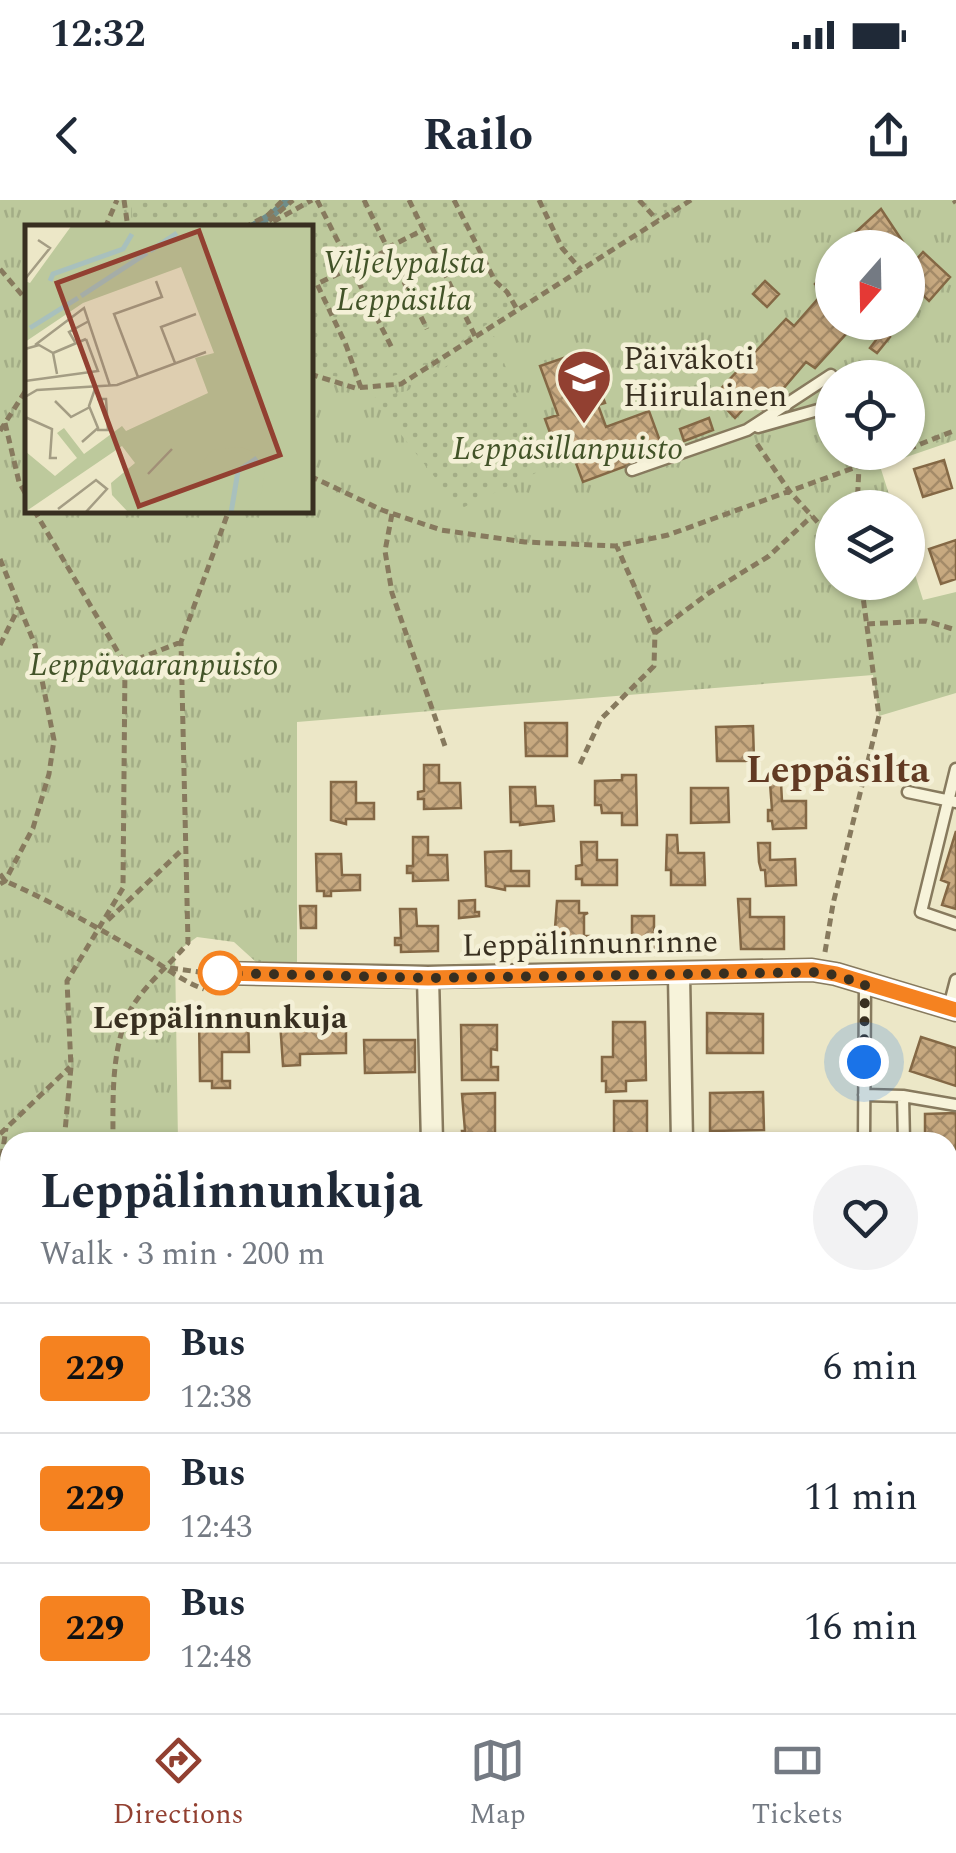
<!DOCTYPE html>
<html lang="en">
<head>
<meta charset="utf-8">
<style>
  body { margin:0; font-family:Spectral,serif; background:#f2f2f3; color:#1f2937; height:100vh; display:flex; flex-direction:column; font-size:38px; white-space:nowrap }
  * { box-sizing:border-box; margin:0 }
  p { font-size:32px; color:#747a83 }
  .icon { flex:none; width:55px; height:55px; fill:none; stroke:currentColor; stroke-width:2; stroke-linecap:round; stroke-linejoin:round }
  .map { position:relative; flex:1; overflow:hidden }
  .drawer { position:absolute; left:0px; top:932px; width:958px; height:582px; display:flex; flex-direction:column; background:#fff; border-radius:30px 30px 0 0; box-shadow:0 2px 8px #0004 }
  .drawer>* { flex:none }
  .badge { padding:0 20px; border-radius:8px; font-size:35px; line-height:65px }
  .needle { width:65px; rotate:200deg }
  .buttons { position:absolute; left:815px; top:30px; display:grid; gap:20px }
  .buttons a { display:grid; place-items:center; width:110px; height:110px; border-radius:50%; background:#fff; box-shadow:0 2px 8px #0004; font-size:50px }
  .you { position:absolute; width:50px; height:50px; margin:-25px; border:8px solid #fff; border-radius:50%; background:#1a73e8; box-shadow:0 0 0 15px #1a73e833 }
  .map>.badge { position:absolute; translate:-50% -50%; box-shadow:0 0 0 5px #fff }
  .round { display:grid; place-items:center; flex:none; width:105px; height:105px; border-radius:52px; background:#f2f2f3 }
  .overview { display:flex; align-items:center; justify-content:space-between; height:170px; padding:0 40px }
  h1 { font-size:48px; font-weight:700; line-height:75px }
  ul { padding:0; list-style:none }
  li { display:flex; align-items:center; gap:30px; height:130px; padding:0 40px; border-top:2px solid #e0e1e3 }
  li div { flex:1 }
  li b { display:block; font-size:38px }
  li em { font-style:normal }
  li .badge { min-width:110px; font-weight:700; text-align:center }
  .status { display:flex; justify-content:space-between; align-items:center; height:70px; padding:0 50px; background:#fff; direction:ltr }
  .status svg { height:28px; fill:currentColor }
  header { display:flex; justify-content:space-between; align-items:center; height:130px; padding:0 40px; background:#fff; font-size:45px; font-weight:700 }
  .tab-bar { display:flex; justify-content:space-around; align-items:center; height:140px; border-top:2px solid #e0e1e3; background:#fff; font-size:28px; color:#747a83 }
  .tab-bar a { display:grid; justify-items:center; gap:5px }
  .tab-bar .selected { color:#924031 }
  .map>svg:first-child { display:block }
  .park { fill:url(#park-tufts); fill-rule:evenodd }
  .garden { fill:url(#garden-dots) }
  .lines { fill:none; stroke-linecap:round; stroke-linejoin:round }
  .stream { stroke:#6f8e8b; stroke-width:8 }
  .building { fill:url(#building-cross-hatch); stroke:#846845; stroke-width:2.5 }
  .lane-casing { stroke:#877a5e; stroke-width:15 }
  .street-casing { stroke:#877a5e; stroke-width:25 }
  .path { stroke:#877a5e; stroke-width:5; stroke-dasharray:8 5; stroke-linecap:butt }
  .lane { stroke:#f7f3da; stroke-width:10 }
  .street { stroke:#f7f3da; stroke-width:20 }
  .line-casing { stroke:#fff; stroke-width:22 }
  .line { stroke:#f58220; stroke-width:15 }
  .walk { stroke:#382f20; stroke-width:10; stroke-dasharray:0 18 }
  .stop-dot { fill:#fff; stroke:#f58220; stroke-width:5 }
  .labels { text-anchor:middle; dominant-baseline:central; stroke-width:9; stroke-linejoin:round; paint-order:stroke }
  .park-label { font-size:32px; font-style:italic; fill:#425328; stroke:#f4f0d7 }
  .poi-label { font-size:32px; fill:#382f20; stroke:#f4f0d7; text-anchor:start }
  .street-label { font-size:32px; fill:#382f20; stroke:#f4f0d7 }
  .stop-label { font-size:32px; font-weight:bold; fill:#382f20; stroke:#f4f0d7 }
  .quarter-label { font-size:38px; font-weight:bold; fill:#623a23; stroke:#f4f0d7 }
  .inset-river { fill:none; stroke:#a8c0bd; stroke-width:5 }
  .inset-road { fill:none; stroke:#a49d84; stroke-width:2.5 }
  .view { fill:#924031; fill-opacity:0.15; stroke:#924031; stroke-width:5 }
  .inset-edge { fill:none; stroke:#382f20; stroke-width:5 }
</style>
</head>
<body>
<div class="status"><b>12:32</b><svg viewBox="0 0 49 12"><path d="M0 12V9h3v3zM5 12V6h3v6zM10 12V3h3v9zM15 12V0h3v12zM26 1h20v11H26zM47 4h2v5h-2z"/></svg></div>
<header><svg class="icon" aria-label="back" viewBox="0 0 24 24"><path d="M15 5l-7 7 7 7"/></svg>Railo<svg class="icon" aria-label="share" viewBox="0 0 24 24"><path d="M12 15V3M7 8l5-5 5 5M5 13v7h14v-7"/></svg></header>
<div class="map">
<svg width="956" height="1513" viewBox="0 0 956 1513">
  <defs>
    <pattern id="park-tufts" width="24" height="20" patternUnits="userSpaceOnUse" patternTransform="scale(2.5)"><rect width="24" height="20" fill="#bdc99c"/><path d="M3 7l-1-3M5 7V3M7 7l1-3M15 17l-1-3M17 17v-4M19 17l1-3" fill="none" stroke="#a3ad86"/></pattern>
    <pattern id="garden-dots" width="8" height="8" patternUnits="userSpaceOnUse" patternTransform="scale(2.5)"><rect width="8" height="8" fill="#bdc99c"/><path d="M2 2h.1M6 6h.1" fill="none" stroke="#a3ad86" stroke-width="1.8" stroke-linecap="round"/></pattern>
    <pattern id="building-cross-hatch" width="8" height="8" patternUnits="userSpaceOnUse" patternTransform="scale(2.5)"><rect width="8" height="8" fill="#c7a980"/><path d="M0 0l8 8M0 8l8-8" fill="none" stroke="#a38a68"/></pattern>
  </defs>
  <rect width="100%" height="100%" fill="#ece7c7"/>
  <path class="park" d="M0,0h956v240l-76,26 13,41 -61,1v74h76v-30l15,48 33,-8v101l-77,23 -6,-41 -576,47v242l-41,-2 -22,-20 -37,-5 -22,16 3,189h-168v563h938v-195l8,-2v205h-956zM28,28h282v282h-282zM832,48h76v74h-76zM832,178h76v74h-76z"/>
  <path class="garden" d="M131,0h549l-256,165c-44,19 -68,18 -114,5v-66l16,4 -16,-30v-50l-177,-1z
    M494,136l50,133 -84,40 -88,-111 35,-7z"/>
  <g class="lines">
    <path class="stream" d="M250,28l23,-14 15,-14
      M948,1349l8,-3
      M278,1513l35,-8"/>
  </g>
  <path class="building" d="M881,9l26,39h-57l11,-12 -5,-4z
    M923,52l27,25 -21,24 -21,-20v-12z
    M832,65v57h25l-42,46 -9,-6 -42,49 -14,-9 -15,16 -21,-22 72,-77 8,7 29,-33 -8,-9z
    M765,81l14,13 -12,13 -14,-13z
    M883,131l7,6 -13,16 -7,-5z
    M575,154l10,25 10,-3 10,27 -7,2 8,22 43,-16 15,41 -81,30 -13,-35 -13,5 -12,-33 13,-4 -18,-49z
    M709,218l4,12 -29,11 -4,-12z
    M944,260l8,28 -29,9 -9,-28z
    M956,340v39l-15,5 -12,-35z
    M525,523h42v33h-41z
    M753,526l1,35h-37l-1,-34z
    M424,565h15v18h21l1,25 -37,1v-10h-6v-7l6,-1z
    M622,575h14l1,50h-15v-12h-20l-1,-8h-6v-24l27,-1z
    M331,582h25v21h18v16h-28v5l-15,-4z
    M770,583h11l1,18h24v27l-33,1 -1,-8h-4v-11h4z
    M510,587h25l1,19h17l1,15 -34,4v-3h-9z
    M691,588h37l1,34 -38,1z
    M956,631v78l-14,-4 7,-22 -8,-3z
    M667,635h10l1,18h26l1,32h-34v-15h-5z
    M413,637h15v18h19l1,25 -35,1v-8h-6v-7h6z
    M581,642h16v18h20v25h-35v-6h-6v-13l6,-1z
    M758,643h12v17l25,-1 1,26 -30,1 -1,-16h-4l-2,-8z
    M511,651v20h18v15h-24v4l-19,-4 -1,-34z
    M316,654h25l1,21h18v15l-29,1v5h-7v-5h-7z
    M738,699h12v18h34v32h-43z
    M475,700v12h4v4l-20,2v-17z
    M557,701h22v12h9l-4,2v21h5v14h-31v-8h-4z
    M300,706h16v22h-15z
    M400,709h16l1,17h21v25l-37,1v-7h-6v-7h6z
    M632,716h22v32h-22z
    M707,813l56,1v39h-56z
    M248,816l1,36h-27v29h8v7h-18v-7h-12l-1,-64z
    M280,821h66v32l-46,1v11l-17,1z
    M613,822h32l1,58 -20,1v10l-20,1v-11h-4v-24h11z
    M461,825h36v25l-6,-1v18h7v13h-36z
    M921,837l35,11v38l-46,-15z
    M364,840h51v32l-50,1z
    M763,892l1,38 -54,1v-38z
    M495,893v49h-32l-1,-11h3l-3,-37z
    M614,901h33v35h-33z
    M956,913v132l-8,1v-104h-23v-28z
    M948,1073h8v34h-8z
    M956,1240v34l-8,2v-33z"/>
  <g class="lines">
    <g class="lane-casing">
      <path id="lane" d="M758,227l74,-21
        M632,270l115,-40 84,-55
        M956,569l-35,143 35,12
        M908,592l48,10
        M949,807l7,-27
        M864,895l39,1
        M864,942l1,-158
        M904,942l-1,-46 53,9
        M948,1123l8,2
        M948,1200l8,-3
        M948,1285l8,-2"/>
    </g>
    <g class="street-casing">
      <path id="street" d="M220,773l208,4 384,-7 24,4 120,36
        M679,775l3,167
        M428,777l4,165"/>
    </g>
    <path class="path" d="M124,0l4,28
      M317,0l75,148
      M364,0l63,129
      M409,0l67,138
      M454,0l41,81 12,11 11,19
      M539,0l23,48 19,22
      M639,0l19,21
      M954,0l2,3
      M269,21l24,-21
      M105,28l12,-28
      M244,28l24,-13 15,-15
      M262,28l50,-28
      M387,48l36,-18
      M0,69l28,33
      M310,174l45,14 46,-4 290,-184
      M361,188l-15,-43 -29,-61 71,-34
      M5,223l14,59 9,16
      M0,231l28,-44
      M757,244l33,48 42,46
      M908,249l48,-19
      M310,276l72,34 59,20 84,12 91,4 52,-11 230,-83
      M857,308l2,-41 6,-15
      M34,310l91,154 -2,224 -56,93 4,86 -7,75
      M392,314l-7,37 7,42 53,153
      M0,359l35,86 19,95 -5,34 -16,54 -28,53 -5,3
      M867,424l59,-3 30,9
      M655,433l54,-40 60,-37 43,-40
      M0,445l19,-38
      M125,464l56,-22
      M580,564l21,-45 53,-53 1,-33 -38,-86
      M0,674l5,7c48,21 93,47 138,73 21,12 38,27 61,35
      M108,720l75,-71
      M825,752l8,-48 46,-188 -18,-134
      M170,768l29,4
      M0,934l70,-67
      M113,942c0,-40 -2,-87 14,-125 12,-28 42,-51 61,-74l-7,-301 48,-132
      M0,970l6,-42
      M0,1097l9,24 -9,72
      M0,1329l10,-6
      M0,1329l10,6
      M948,1391l8,1
      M948,1445l8,-6
      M120,1505l1,8
      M353,1505l1,8
      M572,1505l2,8
      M748,1505l4,8
      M932,1505l11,8
      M23,1513l3,-8
      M79,1513l3,-8
      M200,1513l33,-8
      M412,1513l34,-8
      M918,1513l6,-8"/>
    <use href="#lane" class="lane"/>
    <use href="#street" class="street"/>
  </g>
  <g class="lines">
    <g class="line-casing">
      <path id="line" d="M220,773l208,5 384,-8 24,4 120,36"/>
    </g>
    <use href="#line" class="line"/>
    <path class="walk" d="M220,773l208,5 395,-6 42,12 -1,78"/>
  </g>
  <defs>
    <g id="school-pin" transform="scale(2.875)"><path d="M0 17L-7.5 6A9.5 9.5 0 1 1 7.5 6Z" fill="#924031" stroke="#f4f0d7"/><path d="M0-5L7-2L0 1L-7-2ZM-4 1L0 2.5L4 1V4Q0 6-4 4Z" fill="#fff"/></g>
  </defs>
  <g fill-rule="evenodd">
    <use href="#school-pin" x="584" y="177"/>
  </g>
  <circle class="stop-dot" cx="220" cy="773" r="20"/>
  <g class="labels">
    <g class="park-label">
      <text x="404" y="63">Viljelypalsta<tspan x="404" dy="37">Leppäsilta</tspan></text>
      <text x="568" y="249">Leppäsillanpuisto</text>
      <text x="154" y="465">Leppävaaranpuisto</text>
    </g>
    <g class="poi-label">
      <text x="623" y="159">Päiväkoti<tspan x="623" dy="37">Hiirulainen</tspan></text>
    </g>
    <g class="street-label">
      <text transform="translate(590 744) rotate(-1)">Leppälinnunrinne</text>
    </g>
    <g class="stop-label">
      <text x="220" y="818">Leppälinnunkuja</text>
    </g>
    <g class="quarter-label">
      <text x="838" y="571">Leppäsilta</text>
    </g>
  </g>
  <g transform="translate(25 25)">
    <rect width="288" height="288" fill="#ece7c7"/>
    <path d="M47,0h240v287h-184l-16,-17 -1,-12 24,-20 -13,-17 -97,66v-61l30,25 22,-18 -20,-25 7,-5 20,26 38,-28 4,5 82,-38 -13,-35 19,-5 -33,-86 -98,36 -58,39v-61l5,2z" fill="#bdc99c"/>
    <path d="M216,222l15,6 9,18 -3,21 -16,20h-80l46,-62z" fill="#bdc99c"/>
    <path class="inset-river" d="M125,26l27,-18M25,56l3,-7 70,-25 9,-15M56,71l66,-43M5,103l48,-30M206,288l7,-42 19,-13"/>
    <path class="inset-road" d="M0,54l25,-31 -12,-8M50,117l-6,-10 20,-11M10,120l49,-37 26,78M0,124l14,-4 14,8 4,21M28,128l33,-14M150,138l-14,-36 35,-13M113,152l-24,-63 48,-17 -6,-16M0,156l73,-10 -12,-32M0,172l12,-7 80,-5 89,-33M30,176l16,16 19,-10M0,192l27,12 -2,29h7M72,205h11l-2,-31h-9M57,217l16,-14 -9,-22 7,-20M123,249l24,-25M33,284l38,-29 11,9 -22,24"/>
    <path class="view" d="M174,6l81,224 -141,51 -82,-223z"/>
    <rect width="288" height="288" class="inset-edge"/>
  </g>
</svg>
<div class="buttons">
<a><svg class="needle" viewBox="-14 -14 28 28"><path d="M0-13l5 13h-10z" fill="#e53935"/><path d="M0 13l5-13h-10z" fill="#747a83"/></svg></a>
<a><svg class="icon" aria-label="locate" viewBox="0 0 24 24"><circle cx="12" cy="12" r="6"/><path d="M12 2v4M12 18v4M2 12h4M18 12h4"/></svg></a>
<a><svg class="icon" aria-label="layers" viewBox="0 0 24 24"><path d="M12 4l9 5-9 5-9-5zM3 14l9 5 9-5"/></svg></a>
</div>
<div class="you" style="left:864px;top:862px"></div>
<section class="drawer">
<div class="overview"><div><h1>Leppälinnunkuja</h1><p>Walk · 3 min · 200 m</p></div><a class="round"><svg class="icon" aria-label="heart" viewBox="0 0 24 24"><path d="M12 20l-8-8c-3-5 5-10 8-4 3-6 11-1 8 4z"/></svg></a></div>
<ul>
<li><span class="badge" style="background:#f58220;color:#111">229</span><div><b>Bus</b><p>12:38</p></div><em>6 min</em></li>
<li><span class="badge" style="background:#f58220;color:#111">229</span><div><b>Bus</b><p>12:43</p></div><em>11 min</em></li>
<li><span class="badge" style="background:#f58220;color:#111">229</span><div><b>Bus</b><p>12:48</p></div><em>16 min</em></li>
</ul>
</section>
</div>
<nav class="tab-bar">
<a class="selected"><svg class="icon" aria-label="directions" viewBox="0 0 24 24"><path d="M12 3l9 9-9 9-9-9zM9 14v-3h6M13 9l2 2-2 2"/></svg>Directions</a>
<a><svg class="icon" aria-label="map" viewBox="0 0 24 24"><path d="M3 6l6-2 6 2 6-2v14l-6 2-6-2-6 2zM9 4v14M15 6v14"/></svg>Map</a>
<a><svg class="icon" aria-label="tickets" viewBox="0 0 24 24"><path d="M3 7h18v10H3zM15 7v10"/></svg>Tickets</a>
</nav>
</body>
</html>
